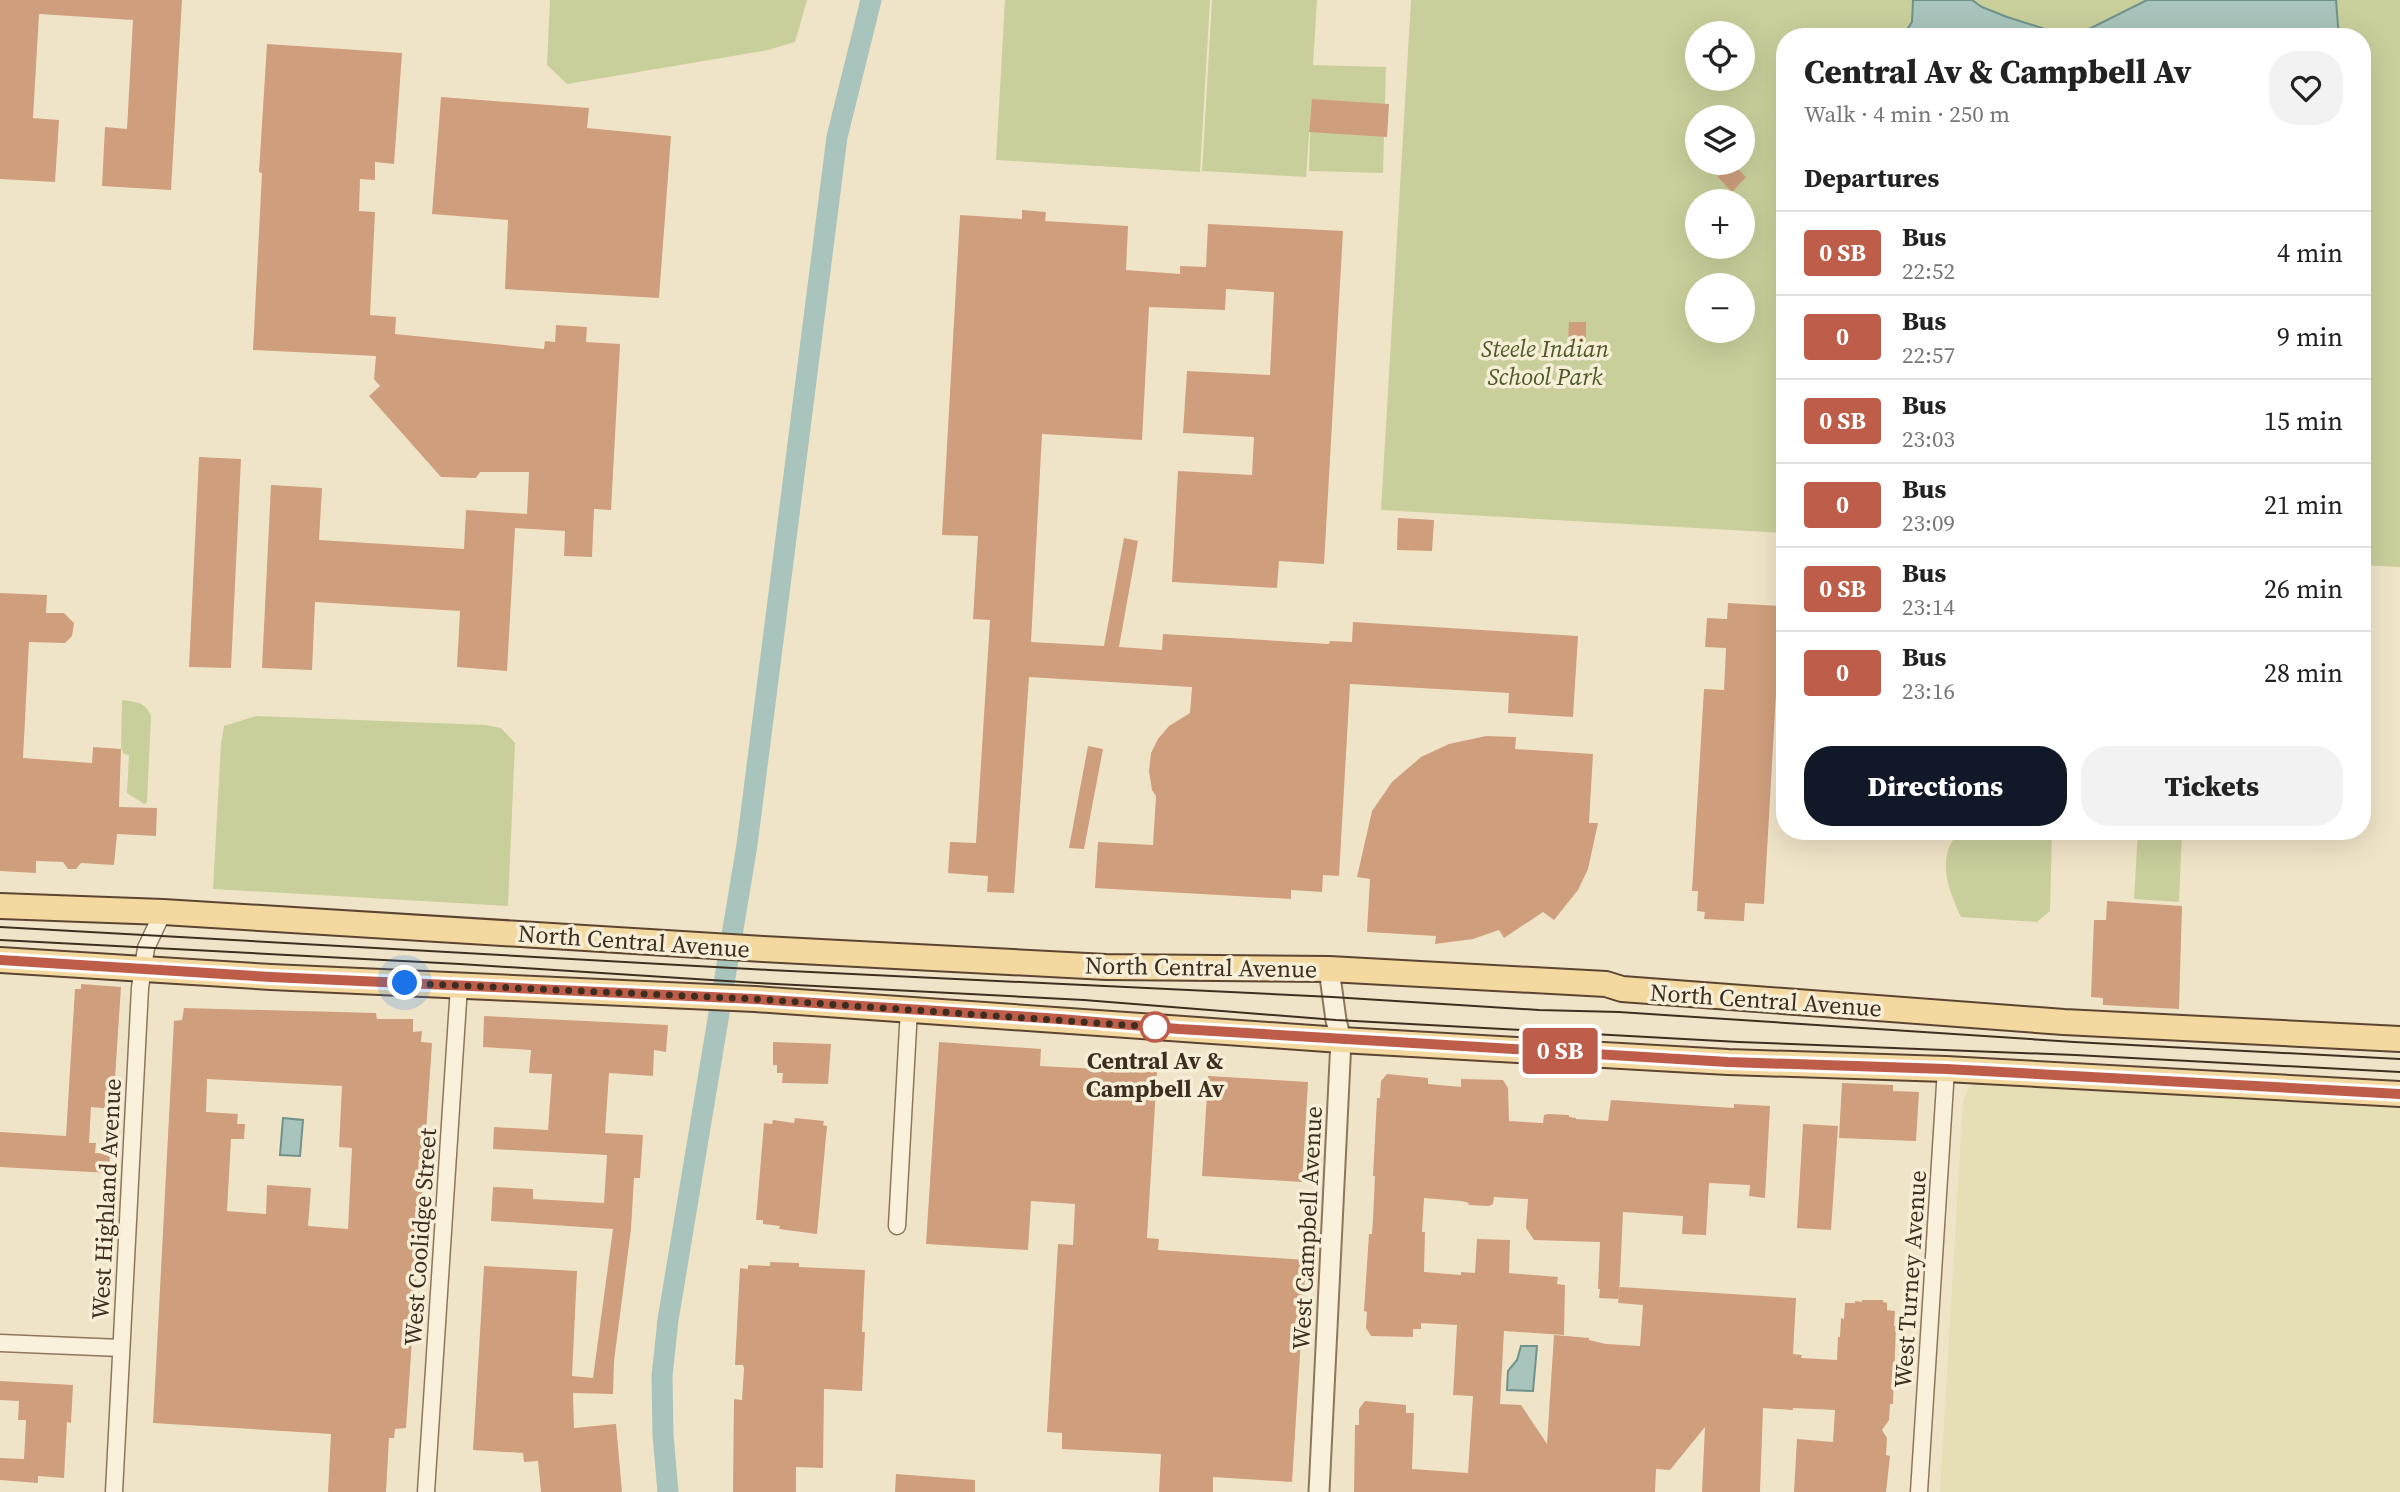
<!DOCTYPE html>
<html lang="en">
<head>
<meta charset="utf-8">
<style>
  body { margin:0; font-family:"Source Serif 4",serif; background:#f2f2f2; color:#222; height:100vh; display:flex; flex-direction:column; font-size:26px; white-space:nowrap }
  * { box-sizing:border-box; margin:0 }
  p { font-size:23px; color:#767676 }
  .icon { flex:none; width:38px; height:38px; fill:none; stroke:currentColor; stroke-width:2; stroke-linecap:round; stroke-linejoin:round }
  .map { position:relative; flex:1; overflow:hidden }
  .panel { position:absolute; left:1776px; top:28px; width:595px; height:812px; display:flex; flex-direction:column; background:#fff; border-radius:28px; box-shadow:0 7px 28px #0002 }
  .panel>* { flex:none }
  .badge { padding:0 14px; border-radius:5px; font-size:24px; line-height:46px }
  .buttons { position:absolute; left:1685px; top:21px; display:grid; gap:14px }
  .buttons a { display:grid; place-items:center; width:70px; height:70px; border-radius:50%; background:#fff; box-shadow:0 7px 28px #0002; font-size:35px }
  .you { position:absolute; width:35px; height:35px; margin:-18px; border:5px solid #fff; border-radius:50%; background:#1a73e8; box-shadow:0 0 0 10px #1a73e833 }
  .map>.badge { position:absolute; translate:-50% -50%; box-shadow:0 0 0 4px #fff }
  h2 { padding:0 28px; font-size:26px; line-height:63px }
  .round { display:grid; place-items:center; flex:none; width:74px; height:74px; border-radius:28px; background:#f2f2f2 }
  .head { display:flex; align-items:center; justify-content:space-between; height:119px; padding:0 28px }
  h1 { font-size:33px; font-weight:800; line-height:52px }
  .primary-button { display:flex; gap:14px; margin-top:auto; padding:14px 28px }
  .primary-button a { flex:1; height:80px; border-radius:28px; background:#111827; color:#fff; font-size:28px; font-weight:800; line-height:80px; text-align:center }
  .primary-button a+a { background:#f2f2f2; color:#222 }
  ul { padding:0; list-style:none }
  li { display:flex; align-items:center; gap:21px; height:84px; padding:0 28px; border-top:2px solid #e0e0e0 }
  li div { flex:1 }
  li b { display:block; font-size:26px }
  li em { font-style:normal }
  li .badge { min-width:77px; font-weight:700; text-align:center }
  .map>svg:first-child { display:block }
  .farmland { fill:#e6deb5 }
  .green { fill:#c9cf9b; fill-rule:evenodd }
  .water { fill:#a9c4bc; stroke:#6f938a; stroke-width:2 }
  .lines { fill:none; stroke-linecap:round; stroke-linejoin:round }
  .canal { stroke:#a9c4bc; stroke-width:21 }
  .building { fill:#cf9f7d; fill-rule:evenodd }
  .minor-casing { stroke:#8d765c; stroke-width:19 }
  .tertiary-casing { stroke:#8d765c; stroke-width:23 }
  .primary-casing { stroke:#5b4430; stroke-width:28 }
  .minor { stroke:#faf1dc; stroke-width:16 }
  .tertiary { stroke:#faf1dc; stroke-width:19 }
  .primary { stroke:#f3d9a0; stroke-width:24 }
  .tram { stroke:#3d2e20; stroke-width:2 }
  .line-casing { stroke:#fff; stroke-width:16 }
  .line { stroke:#be5d49; stroke-width:10 }
  .walk { stroke:#3d2e20; stroke-width:7; stroke-dasharray:0 12.6 }
  .stop-dot { fill:#fff; stroke:#be5d49; stroke-width:3.5 }
  .labels { text-anchor:middle; dominant-baseline:central; stroke-width:7; stroke-linejoin:round; paint-order:stroke }
  .park-label { font-size:24px; font-style:italic; fill:#4d5a26; stroke:#f7eed8 }
  .street-label { font-size:24px; fill:#3d2e20; stroke:#f7eed8 }
  .stop-label { font-size:24px; font-weight:bold; fill:#3d2e20; stroke:#f7eed8 }
</style>
</head>
<body>
<div class="map">
<svg width="2400" height="1492" viewBox="0 0 2400 1492">
  <rect width="100%" height="100%" fill="#f0e4c8"/>
  <path class="farmland" d="M1979,1082l421,22v388h-460l23,-391 5,-12z"/>
  <path class="green" d="M550,0h257l-12,42 -27,8 -201,34 -20,-19z
    M1005,0h205l-10,172 -204,-12z
    M1212,0h105l-4,65 73,2 -3,106 -74,-2 2,-66 -5,72 -104,-6z
    M1411,0h989v567l-37,-2 -1,-528h-577v496l-404,-23zM1698,33h45v46h-45zM1698,117h45v46h-45zM1698,201h45v46h-45zM1698,285h45v46h-45z
    M122,700c14,2 24,2 29,16l-4,86 -3,2 -17,-11 2,-38 -5,-1 -3,-6z
    M256,716l230,9 15,3 14,15 -7,163 -295,-17 8,-145 3,-18z
    M1960,831h92l-2,80 -13,11 -76,-5c-13,-28 -26,-60 -1,-86z
    M2138,831h44l-3,71 -45,-3z"/>
  <path class="water" d="M1913,0h59l10,7 25,10 60,19 20,-6 60,-30h189l2,26 4,11h-440l10,-15z
    M283,1118l20,2 -3,36 -20,-1z
    M1521,1346h16l-4,45 -26,-1 1,-19 9,-11z"/>
  <g class="lines">
    <path class="canal" d="M668,1492l-5,-57 -1,-59 6,-56 79,-475 90,-708 34,-137"/>
  </g>
  <path class="building" d="M0,0h182l-11,190 -69,-4 3,-59 22,2 6,-109 -94,-6 -6,104 26,2 -4,62 -55,-3z
    M267,44l135,9 -8,111 -19,-2v18l-15,-1 -1,32 16,1 -5,103 26,2 -1,17 149,15 1,-8 10,1 1,-17 31,2 -1,15 34,2 -9,166 -17,-1 -2,48 -28,-1 1,-25 -50,-3 -8,143 -50,-4 3,-56 -145,-9 -3,68 -50,-2 9,-183 51,3 -3,52 145,9 2,-39 61,4 2,-42h-49l-4,6 -35,-1 -72,-81 11,-10 -6,-7 2,-23 -123,-6 9,-177 -3,-1z
    M441,97l148,11 -2,20 84,8 -12,162 -154,-9 3,-69 -76,-6z
    M1312,99l77,5 -2,33 -78,-5z
    M1732,163l14,14 -14,15 -14,-15z
    M1022,210l24,2 -1,9 83,5 -2,44 54,4v-8l26,1 2,-43 135,7 -19,333 -45,-3 -2,27 -105,-6 6,-111 74,4 2,-38 -71,-4 4,-62 83,4 4,-83 -48,-3 -1,21 -76,-3 -7,133 -100,-6 -11,208 73,4 20,-108 14,3 -19,106 43,3 1,-16 166,10 1,-3 22,1 1,-20 225,14 -5,81 -65,-4 1,-20 -159,-9 -11,192 -16,-1 -1,17 -31,-2v9l-196,-11 3,-46 55,3 3,-49 -4,-6 -3,-19 2,-18 7,-14 11,-13 21,-13 2,-26 -163,-10 -15,216 -27,-1 1,-16 -40,-3 2,-31 26,1 14,-223 -17,-1 5,-83 -36,-1 18,-320 62,4z
    M1569,322h17v20h-18z
    M199,457l42,2 -10,209 -42,-1z
    M1398,518l36,2 -2,31 -35,-1z
    M0,593l47,2 -1,18h18l10,10 -2,13 -7,7 -36,-1 -6,116 69,5 1,-16 28,2 -2,58 38,1 -1,28 -39,-2 -3,31 -33,-2 -5,6h-8l-5,-7 -27,-1v12l-36,-2z
    M1728,603l53,3 -17,298 -19,-1 -1,18 -40,-2 1,-7 -8,-1 1,-20h-6l12,-202 20,1 2,-42 -21,-1 2,-29 20,1z
    M1486,736l30,1 -1,12 78,5 -4,69h9l-10,46 -10,21 -24,30 -11,-8 -39,26 -5,-8 -26,9 -38,5 1,-8 -69,-4 3,-53 -13,-2 15,-66 20,-29 29,-25 28,-13z
    M1088,746l15,3 -19,100 -15,-1z
    M2107,901l75,5 -3,103 -76,-4v-7l-12,-1 3,-77h12z
    M81,984l40,3 -8,122 -22,-2 -2,36h7l-1,10 15,1 -1,19 -109,-6v-35l66,4 9,-147h6z
    M184,1008l192,5 1,6h36v13l9,-1 -1,11 11,1 -26,385 -11,1 -1,9h-5l-3,54h-58l3,-58 -178,-11 21,-402 8,-1zM207,1079l135,7 -3,61 13,1 -4,81 -40,-3 3,-38 -44,-3 -1,29 -39,-3 4,-72h13l1,-15h-8l1,-10 -32,-2z
    M484,1016l184,9 -2,27 -12,-2 -1,26 -44,-3 -4,60 38,2 -3,43h-6l-3,51 -17,132 -1,33 -40,-1 1,35 42,-4 6,68h-81l-3,-31 -14,1 -1,-9 -50,-3 11,-184 93,5 -5,105 21,2 20,-149 -122,-8 2,-34 40,2v10l71,4 3,-48 -114,-6 1,-22 54,3 4,-56 -23,-1 2,-23 -48,-3z
    M773,1042l58,2 -3,40 -46,-1 1,-10h-6v-8h-4z
    M939,1042l102,7 -1,17 117,6 -10,166 12,1 -1,11 148,10 -14,222 -79,-5v15h-54l2,-38 -99,-5v-16l-15,-1 11,-188 15,1 2,-41 -44,-3 -3,49 -102,-6z
    M1387,1074l41,4v6l33,3v-8l42,1 5,8 1,33 34,2 1,-8 4,-1 21,1v2l7,1v1l32,2 3,-21 123,8v-4l36,2 -5,92 -16,-2 1,-11 -41,-2 -3,52 -24,-1 1,-18 -60,-4 -4,87 -20,-1 1,-9h-2l2,-47 -66,-2 -8,-12 2,-29 -34,-2 -1,7 -4,2 -21,-1 1,-2 -8,-2 -37,-3 -2,34h3l-1,40 37,3v-3l14,1 2,-34 33,1 -1,33 49,4 -1,7 8,1 -1,50 -60,-4 -4,73 21,1 26,39 7,-109 35,3v2l17,4 34,2 3,-41 -25,-2 2,-16 176,11 -3,56 9,1 -1,3 36,2 1,-23h2l1,-19 3,1 1,-16h10v-2l7,1v-2h21v2l4,1v7l8,1 -1,15h2l-3,78h-3l-1,16 -7,10 5,8 -1,17 4,1 -4,36h-92l3,-53 36,3 2,-32 -42,-2v2l-30,-2 -3,84h-58l3,-65 -35,43 -14,-1 -1,23h-301l1,-67h4v-16l6,-8 41,4v8h8l-2,56 56,4 5,-77 -20,-1 4,-70 -36,-2v6h-8v8l-42,-1 -5,-8 1,-16 -3,-1 5,-77h3l1,-15 2,-43h-2l4,-78h3l1,-17z
    M1208,1076l100,6 -6,100 -100,-6z
    M1842,1083l51,2v6l26,1 -3,49 -77,-3z
    M795,1118l29,3 -1,4 4,1 -10,108 -38,-5 1,-3 -17,-2v-4h-7l8,-97 8,1 1,-4 21,3z
    M1803,1124l35,2 -7,104 -34,-2z
    M770,1262l29,1v4l66,3 -3,62h3l-3,59 -38,-2 -1,79 -27,-1v25h-63l1,-93 8,1 2,-31 -1,-4h-8l5,-97 8,1v-4l22,1z
    M0,1381l73,4 -2,38 -4,-1 -3,56 -26,-2v7l-38,-3v-22l24,1 2,-39h-8l1,-19 -19,-1z
    M896,1474l79,6v12h-80z"/>
  <g class="lines">
    <g class="minor-casing">
      <path id="minor" d="M897,1226l12,-217
        M0,1343l121,5
        M114,1492l26,-504 6,-40 17,-36
        M426,1492l33,-506
        M1919,1492l27,-423"/>
    </g>
    <g class="tertiary-casing">
      <path id="tertiary" d="M1319,1492l22,-452 -5,-20 -7,-51"/>
    </g>
    <g class="primary-casing">
      <path id="primary" d="M0,906l163,6 600,37 343,18 223,2 277,15 16,5 442,33 336,17
        M0,960l271,17 484,22 586,41 387,22 218,7 454,25"/>
    </g>
    <use href="#minor" class="minor"/>
    <use href="#tertiary" class="tertiary"/>
    <use href="#primary" class="primary"/>
    <path class="tram" d="M0,927l769,43 563,27 207,13 80,2 455,30 326,17
      M0,940l460,24 298,19 326,17 252,20 403,22 336,13 325,17"/>
  </g>
  <g class="lines">
    <g class="line-casing">
      <path id="line" d="M0,960l271,17 484,22 305,20 119,10 549,33 218,7 454,25"/>
    </g>
    <use href="#line" class="line"/>
    <path class="walk" d="M405,983l350,16 400,28"/>
  </g>
  <circle class="stop-dot" cx="1155" cy="1027" r="14"/>
  <g class="labels">
    <g class="park-label">
      <text x="1545" y="348">Steele Indian<tspan x="1545" dy="28">School Park</tspan></text>
    </g>
    <g class="street-label">
      <text transform="translate(634 941) rotate(4)">North Central Avenue</text>
      <text transform="translate(1201 967) rotate(1)">North Central Avenue</text>
      <text transform="translate(1766 1000) rotate(4)">North Central Avenue</text>
      <text transform="translate(106 1199) rotate(-87)">West Highland Avenue</text>
      <text transform="translate(1307 1228) rotate(-87)">West Campbell Avenue</text>
      <text transform="translate(420 1237) rotate(-86)">West Coolidge Street</text>
      <text transform="translate(1910 1279) rotate(-86)">West Turney Avenue</text>
    </g>
    <g class="stop-label">
      <text x="1155" y="1060">Central Av &amp;<tspan x="1155" dy="28">Campbell Av</tspan></text>
    </g>
  </g>
</svg>
<div class="buttons">
<a><svg class="icon" aria-label="locate" viewBox="0 0 24 24"><circle cx="12" cy="12" r="6"/><path d="M12 2v4M12 18v4M2 12h4M18 12h4"/></svg></a>
<a><svg class="icon" aria-label="layers" viewBox="0 0 24 24"><path d="M12 4l9 5-9 5-9-5zM3 14l9 5 9-5"/></svg></a>
<a>+</a>
<a>−</a>
</div>
<div class="you" style="left:405px;top:983px"></div>
<b class="badge" style="left:1560px;top:1051px;background:#be5d49;color:#fff">0 SB</b>
<section class="panel">
<div class="head"><div><h1>Central Av &amp; Campbell Av</h1><p>Walk · 4 min · 250 m</p></div><a class="round"><svg class="icon" aria-label="heart" viewBox="0 0 24 24"><path d="M12 20l-8-8c-3-5 5-10 8-4 3-6 11-1 8 4z"/></svg></a></div>
<h2>Departures</h2>
<ul>
<li><span class="badge" style="background:#be5d49;color:#fff">0 SB</span><div><b>Bus</b><p>22:52</p></div><em>4 min</em></li>
<li><span class="badge" style="background:#be5d49;color:#fff">0</span><div><b>Bus</b><p>22:57</p></div><em>9 min</em></li>
<li><span class="badge" style="background:#be5d49;color:#fff">0 SB</span><div><b>Bus</b><p>23:03</p></div><em>15 min</em></li>
<li><span class="badge" style="background:#be5d49;color:#fff">0</span><div><b>Bus</b><p>23:09</p></div><em>21 min</em></li>
<li><span class="badge" style="background:#be5d49;color:#fff">0 SB</span><div><b>Bus</b><p>23:14</p></div><em>26 min</em></li>
<li><span class="badge" style="background:#be5d49;color:#fff">0</span><div><b>Bus</b><p>23:16</p></div><em>28 min</em></li>
</ul>
<div class="primary-button"><a>Directions</a><a>Tickets</a></div>
</section>
</div>
</body>
</html>
